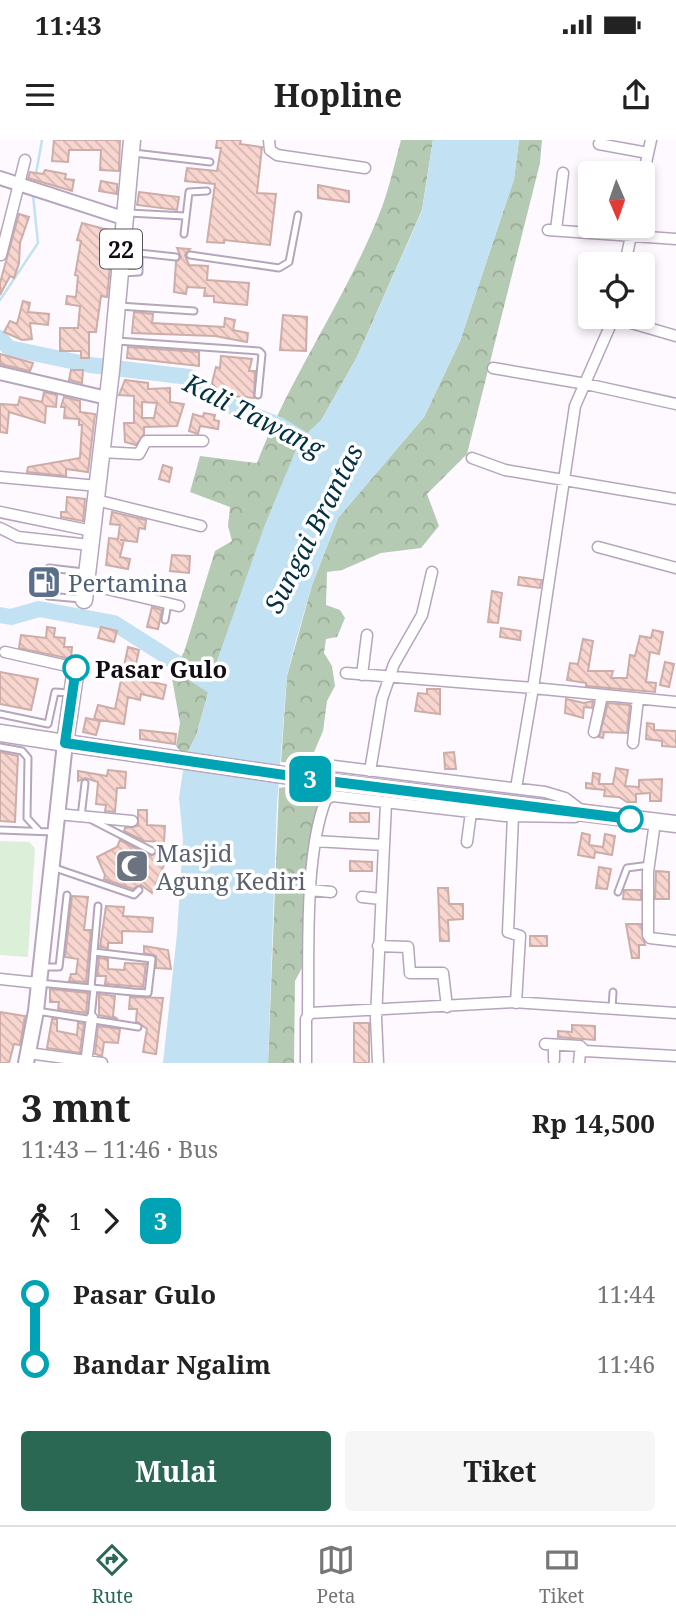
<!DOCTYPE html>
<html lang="id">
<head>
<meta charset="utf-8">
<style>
  body { margin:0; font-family:"Noto Serif",serif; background:#f6f6f6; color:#222; height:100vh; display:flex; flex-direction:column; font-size:26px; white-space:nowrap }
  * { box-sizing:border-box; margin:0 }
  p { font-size:23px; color:#767676 }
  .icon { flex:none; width:38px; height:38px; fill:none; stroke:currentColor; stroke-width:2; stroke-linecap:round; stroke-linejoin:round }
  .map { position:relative; height:923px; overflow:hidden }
  .details { display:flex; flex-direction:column; background:#fff; flex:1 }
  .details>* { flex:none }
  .badge { padding:0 14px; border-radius:10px; font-size:24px; line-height:46px }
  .needle { width:46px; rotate:178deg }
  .fabs { position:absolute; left:578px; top:21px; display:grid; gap:14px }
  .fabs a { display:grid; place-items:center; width:77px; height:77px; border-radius:7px; background:#fff; box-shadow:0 4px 10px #0003; font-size:35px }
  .map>.badge { position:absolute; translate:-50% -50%; box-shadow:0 0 0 4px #fff }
  .legs { display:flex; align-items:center; gap:10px; height:77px; padding:0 21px; font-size:23px }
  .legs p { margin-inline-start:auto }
  .overview { display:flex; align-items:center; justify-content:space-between; height:119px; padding:0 21px }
  h1 { font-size:38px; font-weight:700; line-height:52px }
  .action { display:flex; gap:14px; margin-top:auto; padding:14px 21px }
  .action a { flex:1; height:80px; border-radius:7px; background:#2a6854; color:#fff; font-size:28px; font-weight:700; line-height:80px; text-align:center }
  .action a+a { background:#f6f6f6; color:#222 }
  ul { padding:0 21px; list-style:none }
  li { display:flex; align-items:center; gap:24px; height:70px; font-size:26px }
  li i { display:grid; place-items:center; width:10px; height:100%; margin:0 9px; background:currentColor }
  li i::after { content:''; width:18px; height:18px; margin:-9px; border:5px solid; border-radius:50%; background:#fff }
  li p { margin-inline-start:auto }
  li:first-child i { background:linear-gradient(#0000 50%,currentColor 0) }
  li:last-child i { background:linear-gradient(currentColor 50%,#0000 0) }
  .status { display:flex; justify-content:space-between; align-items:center; height:49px; padding:0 35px; background:#fff; direction:ltr }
  .status svg { height:19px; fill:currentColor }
  header { display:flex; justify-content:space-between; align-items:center; height:91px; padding:0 21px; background:#fff; font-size:32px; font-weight:700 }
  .tab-bar { display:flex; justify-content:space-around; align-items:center; height:98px; border-top:2px solid #e0e0e0; background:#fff; font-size:19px; color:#767676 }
  .tab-bar a { display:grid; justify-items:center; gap:4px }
  .tab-bar .active { color:#2a6854 }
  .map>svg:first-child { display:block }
  .forest { fill:url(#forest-crowns) }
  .park { fill:#dcefd9 }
  .water { fill:#c2e2f3 }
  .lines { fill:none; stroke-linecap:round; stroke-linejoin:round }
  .stream { stroke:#c2e2f3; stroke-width:2.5 }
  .river { stroke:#c2e2f3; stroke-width:16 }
  .building { fill:url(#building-back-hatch); stroke:#cdada7; stroke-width:2; fill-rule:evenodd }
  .service-casing { stroke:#b5a5bd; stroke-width:9 }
  .minor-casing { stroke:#b5a5bd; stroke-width:13 }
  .tertiary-casing { stroke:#b5a5bd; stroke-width:16 }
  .secondary-casing { stroke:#b5a5bd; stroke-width:18 }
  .primary-casing { stroke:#b5a5bd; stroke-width:19 }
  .trunk-casing { stroke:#b5a5bd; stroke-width:19 }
  .service { stroke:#fff; stroke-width:5 }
  .minor { stroke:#fff; stroke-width:10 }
  .tertiary { stroke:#fff; stroke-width:12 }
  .secondary { stroke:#fff; stroke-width:14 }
  .primary { stroke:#fff; stroke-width:16 }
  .trunk { stroke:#fff; stroke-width:16 }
  .line-1-casing { stroke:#fff; stroke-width:16 }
  .line-1 { stroke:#00a3b4; stroke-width:10 }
  .stop-1-dot { fill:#fff; stroke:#00a3b4; stroke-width:3.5 }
  .labels { text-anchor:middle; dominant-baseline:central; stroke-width:7; stroke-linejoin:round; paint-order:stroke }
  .shield { fill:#fff; stroke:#59565b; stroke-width:2 }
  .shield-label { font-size:23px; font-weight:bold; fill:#120d15 }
  .service-label { font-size:24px; fill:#4e5e75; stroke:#fff; text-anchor:start }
  .stop-label { font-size:24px; font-weight:bold; fill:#120d15; stroke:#fff; text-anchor:start }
  .worship-label { font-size:24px; fill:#5b616d; stroke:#fff; text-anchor:start }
  .water-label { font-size:26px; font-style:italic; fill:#033043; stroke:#fff }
</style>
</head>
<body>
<div class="status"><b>11:43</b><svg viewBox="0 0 49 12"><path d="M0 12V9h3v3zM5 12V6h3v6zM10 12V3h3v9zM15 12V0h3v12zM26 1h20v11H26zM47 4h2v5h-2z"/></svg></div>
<header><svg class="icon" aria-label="menu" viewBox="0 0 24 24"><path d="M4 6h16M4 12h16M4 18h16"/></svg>Hopline<svg class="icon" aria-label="share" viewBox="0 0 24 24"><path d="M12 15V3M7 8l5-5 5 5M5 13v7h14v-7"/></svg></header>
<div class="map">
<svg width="676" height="923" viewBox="0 0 676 923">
  <defs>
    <pattern id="forest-crowns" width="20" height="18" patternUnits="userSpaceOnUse" patternTransform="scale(1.75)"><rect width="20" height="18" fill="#b5cab2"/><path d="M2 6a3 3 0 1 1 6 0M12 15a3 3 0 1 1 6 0" fill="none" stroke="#9bac98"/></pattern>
    <pattern id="building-back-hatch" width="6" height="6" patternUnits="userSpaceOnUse" patternTransform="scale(1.75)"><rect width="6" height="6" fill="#f8d5ce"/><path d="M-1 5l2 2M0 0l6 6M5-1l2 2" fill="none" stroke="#d4b6b0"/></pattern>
  </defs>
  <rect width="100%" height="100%" fill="#fdf9fe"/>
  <path class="forest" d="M401,0h32l-11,70 -65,147 -35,62 -75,163 -30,79 -21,75 -11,21 -9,-11 4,-23 -9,-50 13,-21 31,-101 17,-10 -4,-15 2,-19 -40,-15 10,-36 57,7c34,-89 91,-167 125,-256 8,-22 13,-45 19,-67z
    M519,0h23l-2,23 -73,291 -40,40 12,32 -18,22 -40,5 -39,17 -15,2 -1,33 14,5 5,8 -8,19 -11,2 -2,14 8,13 3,20 -8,15 -4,30 -14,33 -28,-2 6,-86 25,-91 26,-67 86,-101 36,-76 54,-162z
    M293,646l27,8 -16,99 -1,73 -8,15 -1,82h-26l11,-275z"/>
  <path class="park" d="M0,701l29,1 6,6 -7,109 -28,-2z"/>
  <path class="water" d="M433,0h86l-5,39 -54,162 -36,76 -86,101 -26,67 -17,59 -8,32 -10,129 -9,258h-105l14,-129 6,-94 -4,-42 6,-41 11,-21 21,-75 47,-134 36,-87 22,-21 35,-62 65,-146z"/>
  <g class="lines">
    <path class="stream" d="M34,45l8,-45
      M0,160l38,-57 -5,-48"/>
    <path class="river" d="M0,198l9,10 81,17 99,12 32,25 60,24 36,22
      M0,475l11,2 28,-8 75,14 113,72"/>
  </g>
  <path class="building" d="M54,0h66l-1,31 -19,-1 1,-20h-32l-1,12 -16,-1z
    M217,0h24l-1,4 22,3 -5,46 19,1 -6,51 -46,-5v3l-17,-1 8,-58 -30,-3 2,-13 30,3 4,-23h-5z
    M45,30l21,4 -1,5 9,1 -2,11 -44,-13 2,-6 13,2z
    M101,41l16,3v10l-18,-3z
    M318,45l31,6v11l-31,-4z
    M139,52l40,5 -2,13 -40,-5z
    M19,74l10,3 -9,26 -1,20 -5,15 -4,-2 -10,19v-12z
    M82,83l30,8 -5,26h4l-4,40 -6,-1 -5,36h-7v26h-8v-7h-21v-23h18l2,-22 -14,-2 1,-8 9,1 2,-21 -3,-1 6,-34 -4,-1z
    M177,108l13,1 -5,6 4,10 19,1 -1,14 42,3 -2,22 -33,-3v-6h-10l1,-8 -18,-1 -1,7 -12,-2 2,-30 5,-5z
    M23,161l7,2 -2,9 21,2 -1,11 -18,-2 2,16 -10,1 -18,-8 6,-11 7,3z
    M134,172l19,2 -1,9 72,4 1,-9 10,2 -2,10 15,3 -1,9 -32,-6 -83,-3z
    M283,175l24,2 -1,34 -26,-1z
    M128,207l71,5v14l-72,-8z
    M0,214l33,9 -3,8 -30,-7z
    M221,216l31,3 -3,12h6l-1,27 -34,-3 -8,-12 4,-16 4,1z
    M71,230h12l-1,13 -13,-3z
    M125,240l23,3v6l22,-1v14l14,2 -7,22 -33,1v7l-8,11 -11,-3 -1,-19h10v-27l-15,-1zM142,262l15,1 -3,15h-12z
    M44,252l13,3 -1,12 -10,-1 -1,17 -36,-11 -2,21 -7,-1v-28l18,1 2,-8 22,5z
    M64,257l16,4v11l15,2 -7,58 -22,-3v7l-39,-4 1,-5 52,-9 2,-33h-3v-6l-15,-1 1,-11h-4z
    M204,273l11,2 -1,5 5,1 -1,8 -18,-3 -2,8 -9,-3 4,-17 10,3z
    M163,325l9,3 -3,14 -10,-3z
    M67,357l18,2 -2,22 -22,-4v-5h5z
    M112,372l34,8 -1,9 -6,-1 -2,14 -17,-2h4l-4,17 10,2 -2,10 -22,-4 3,-27 9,1 2,-14 -10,-1z
    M172,415l18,1 -1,17 -19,-2z
    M519,437l23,3 -2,8 -22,-3z
    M492,451l10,2 -4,30 -10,-1z
    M152,467l10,3 -4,19 -11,-2z
    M47,487l8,1 -1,9 11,1 -1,9h8l-1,12 -52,-11 2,-13 25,3z
    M101,487l16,4 -3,11 -16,-4z
    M501,488l20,3 -1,9 -20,-3z
    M653,490l10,2 -4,22 -9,-2 -4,30 10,1 -1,9 -69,-6v-3l-19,-3 3,-17 8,1 5,-25 10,2 -5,30h25l-2,7h16l3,-23 5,1 5,-20 11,2z
    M128,507l11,3 -6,28 33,7 -3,14 -22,-5 -1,6 -12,-3 -4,27 -30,-5 4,-14 17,4z
    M665,522l9,2 -5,23 -9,-2z
    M0,532l38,7 -7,31 -31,-6z
    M427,549h13v25l-25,-3 3,-18 9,1z
    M566,559l18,4 9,-2 -1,7 -8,-1 -1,11 -18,-5z
    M608,563l22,2 -3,28 -23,-1 -1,6 -4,-1z
    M86,578l14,3 -4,14 -13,-3z
    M647,583l7,1v6l22,1v16l-14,-1v-5l-16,-2z
    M140,590l36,4 -1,10 -35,-5z
    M0,612l18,4 -3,66 -15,-1z
    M454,612l2,17h-11l-1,-16z
    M616,628l12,2 -3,16 14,1v-7l23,-1 -1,22h-11v-8l-14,1v8h-9l-8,-5 -15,-1 1,-6 -19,-2v-5l6,1 1,-11 7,1 -1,10h14z
    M108,630l18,2 -1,16h-8l-2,24 -10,-1 1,-6 -10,-1 2,-22 -13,-4 -7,3v-10l29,5z
    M138,670h9v15l18,1 -1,16 -20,-1 -20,-10 1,-3 13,-2z
    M350,673h19v9h-19z
    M582,693l8,2 -1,10 14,2 2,-13 10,2 -3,19 -17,-3 -1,6 -16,-3z
    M120,700l30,16 7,-3 10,5 -15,35 -11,-8 -8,4 -29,-10 1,-4 -8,-18 20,-10z
    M350,721l22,1v9h-22z
    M599,727l12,2 -4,20 -11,-1z
    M656,731l13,1v27h-14z
    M438,748h10l1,16h14v15l-15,1 1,21h-9z
    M624,750h17v10l-18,-1z
    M72,756l16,1 -4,33h7l-5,52 -17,-1 2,-7h5l2,-15 -13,-2z
    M106,766l18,1 -1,9 30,2 -1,14 -30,-1v12h-14v5l-8,-1z
    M626,784h15l4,21h-6v13h-7z
    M530,796h17v10h-17z
    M144,806l24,4 3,19 -15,-1v-12l-12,-3z
    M99,818l9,1v10l16,1 1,-7 21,1 -3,23 -38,-3 1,-8h-9z
    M50,849l38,4 -2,20 -28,-4 1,-7h-9z
    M99,854l16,2 -2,20 5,3 -19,-4z
    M130,857l33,1 -7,56 -13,-2 4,-23 -11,-8 1,-12h-8z
    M0,872l25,4 -5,29 -6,-1 -5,19h-9z
    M52,879h5v12l20,4 1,-12 6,1 -4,29 -33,-5z
    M354,883h15v40h-15z
    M572,885l23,1v14l-37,-3v-6l14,1z
    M98,886l22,3 -2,14 -14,-1 -2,14 -7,-2z"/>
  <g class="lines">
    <g class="service-casing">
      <path id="service" d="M134,13l76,9
        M129,73l56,3
        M184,94l5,-42 18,-1
        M139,113l37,4
        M190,115l89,13 10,-6 9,-47
        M122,133l17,-1v-19l-15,-2
        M119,166l75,5
        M117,201l142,10 3,3 -4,41
        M81,459l-33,-3 -5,-10 1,-13 5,-5 35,4
        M165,480l3,-17
        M0,574l48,10 7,-32 14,1
        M0,607l22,4 6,7 -1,60 12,13
        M81,677l4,-34
        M92,680l60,31
        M0,690l53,2
        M52,727l82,28 5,-5
        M618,752l9,-24 23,-3
        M94,812l4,-46
        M43,827h16l8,-72
        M39,843l94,9 15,1 4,-34 -58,-7 -3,36
        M612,869l1,-17
        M37,871l101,16
        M91,878l3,-30"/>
    </g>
    <g class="minor-casing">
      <path id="minor" d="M269,0l1,10 7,5 88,13
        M599,4l49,9
        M642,41l9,-41
        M548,90l128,9
        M556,90l7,-57
        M1,115l24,-95
        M625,124l8,-38
        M614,177l-39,89 -42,282 143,14
        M614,178l62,18
        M493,228l93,16 90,20
        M101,312l38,2 7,-13h57
        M472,318l33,12 171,29
        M0,337l98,9
        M96,360l105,26
        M0,372l92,19
        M0,388l18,9 72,8
        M598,407l78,21
        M86,444l93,22
        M5,512l71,16
        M346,533l187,15 -17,100
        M362,535l5,-40
        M594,592l8,-36
        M633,603l5,-44
        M334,626l211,26 20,6 17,13
        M370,631l12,-72 12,-35 28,-49 10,-43
        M57,674l75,7
        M513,676l-5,116 12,4 -4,67
        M655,682l-7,50v63l2,3 26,3
        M315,701l68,4
        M467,702l4,-30
        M311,750l20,2
        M362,757l19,2
        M378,806l30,1 2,26h33l4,34
        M0,839l38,4
        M308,874c1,-62 -4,-159 18,-215l7,-3 172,20 70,1
        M545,904l35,2 5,5
        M28,913l74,10
        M554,920v-15
        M86,923l6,-45
        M306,923v-44l4,-6 203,-11 163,11
        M378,923l-2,-45 10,-215
        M579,923l1,-10 5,-2 91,5"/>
    </g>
    <g class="tertiary-casing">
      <path id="tertiary" d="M0,38l123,40
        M0,233l107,25"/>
    </g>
    <g class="secondary-casing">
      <path id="secondary" d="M26,923l10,-52 29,-268"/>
    </g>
    <g class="primary-casing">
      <path id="primary" d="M0,593l65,10"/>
    </g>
    <g class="trunk-casing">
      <path id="trunk" d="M84,460l27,-229 21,-231
        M76,528l-11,75 273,40 338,41"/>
    </g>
    <use href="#service" class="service"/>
    <use href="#minor" class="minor"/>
    <use href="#tertiary" class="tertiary"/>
    <use href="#secondary" class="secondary"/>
    <use href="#primary" class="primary"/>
    <use href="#trunk" class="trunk"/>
  </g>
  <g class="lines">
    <g class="line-1-casing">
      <path id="line-1" d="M76,528l-11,75 247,36 318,40"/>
    </g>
    <use href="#line-1" class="line-1"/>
  </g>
  <defs>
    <g id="fuel-square" transform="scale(1.75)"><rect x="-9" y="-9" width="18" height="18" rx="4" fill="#5c6f8a" stroke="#fff"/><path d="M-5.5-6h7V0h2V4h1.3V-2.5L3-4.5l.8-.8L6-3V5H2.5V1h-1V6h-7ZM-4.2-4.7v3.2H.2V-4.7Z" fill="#fff"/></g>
    <g id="mosque-square" transform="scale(1.75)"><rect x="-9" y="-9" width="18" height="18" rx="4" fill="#6b7280" stroke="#fff"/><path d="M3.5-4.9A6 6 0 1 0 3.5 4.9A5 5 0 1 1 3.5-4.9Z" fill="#fff"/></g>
  </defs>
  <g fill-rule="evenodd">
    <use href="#fuel-square" x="44" y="442"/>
    <use href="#mosque-square" x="132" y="726"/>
  </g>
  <g class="stop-1-dot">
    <circle cx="76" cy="528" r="12"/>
    <circle cx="630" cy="679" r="12"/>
  </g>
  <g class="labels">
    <rect class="shield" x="100" y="89.5" width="42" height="39" rx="5"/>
    <g class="shield-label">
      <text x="121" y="109">22</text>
    </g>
    <g class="service-label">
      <text x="68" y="442">Pertamina</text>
    </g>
    <g class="stop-label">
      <text x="95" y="528">Pasar Gulo</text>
    </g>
    <g class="worship-label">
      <text x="156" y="712">Masjid<tspan x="156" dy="28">Agung Kediri</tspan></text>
    </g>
    <g class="water-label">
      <text transform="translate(254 275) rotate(27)">Kali Tawang</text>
      <text transform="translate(313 388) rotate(-63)">Sungai Brantas</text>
    </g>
  </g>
</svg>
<div class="fabs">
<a><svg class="needle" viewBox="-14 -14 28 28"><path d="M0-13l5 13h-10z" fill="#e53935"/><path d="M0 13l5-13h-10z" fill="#767676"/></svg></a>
<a><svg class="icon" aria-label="locate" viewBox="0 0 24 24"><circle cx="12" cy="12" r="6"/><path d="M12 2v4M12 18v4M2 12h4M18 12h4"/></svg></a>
</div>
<b class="badge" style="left:310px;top:639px;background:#00a3b4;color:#fff">3</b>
</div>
<section class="details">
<div class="overview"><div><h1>3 mnt</h1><p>11:43 – 11:46 · Bus</p></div><b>Rp 14,500</b></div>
<div class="legs"><svg class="icon" aria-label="walk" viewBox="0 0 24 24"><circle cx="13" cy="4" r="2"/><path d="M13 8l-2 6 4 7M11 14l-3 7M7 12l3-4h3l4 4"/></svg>1<svg class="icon" aria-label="forward" viewBox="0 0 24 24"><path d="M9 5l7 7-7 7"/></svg><b class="badge" style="background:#00a3b4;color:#fff">3</b></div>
<ul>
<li><i style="color:#00a3b4"></i><b>Pasar Gulo</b><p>11:44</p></li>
<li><i style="color:#00a3b4"></i><b>Bandar Ngalim</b><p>11:46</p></li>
</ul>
<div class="action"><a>Mulai</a><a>Tiket</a></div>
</section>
<nav class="tab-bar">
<a class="active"><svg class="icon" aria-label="directions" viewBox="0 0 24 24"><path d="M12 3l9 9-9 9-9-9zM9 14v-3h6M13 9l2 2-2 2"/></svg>Rute</a>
<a><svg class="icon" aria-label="map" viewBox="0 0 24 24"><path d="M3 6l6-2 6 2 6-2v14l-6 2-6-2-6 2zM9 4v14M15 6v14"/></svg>Peta</a>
<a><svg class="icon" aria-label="tickets" viewBox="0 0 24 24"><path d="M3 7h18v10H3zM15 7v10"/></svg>Tiket</a>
</nav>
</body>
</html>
